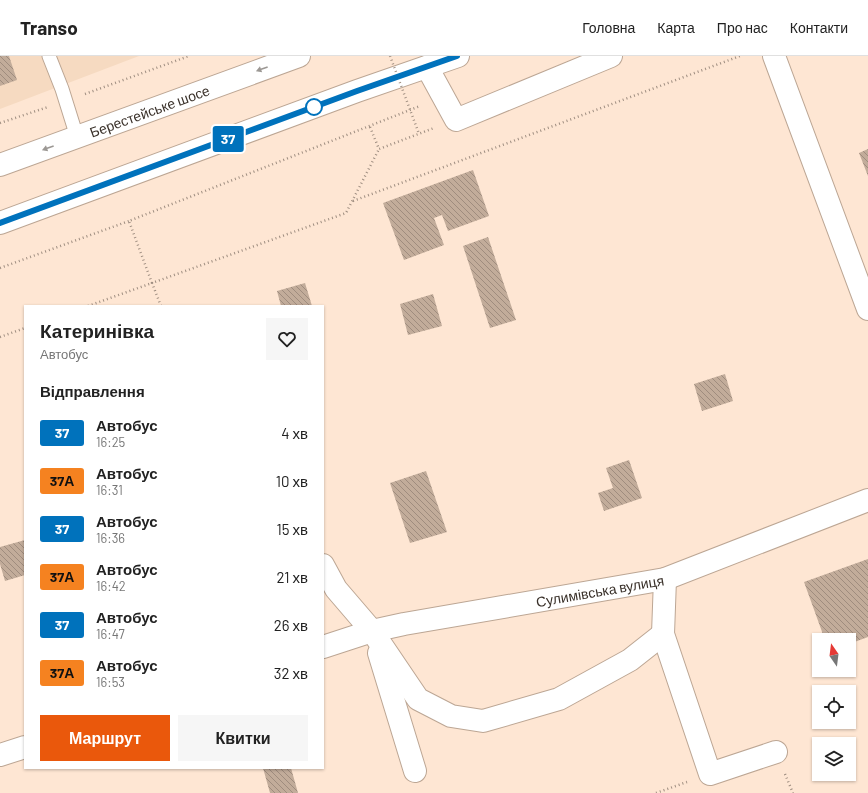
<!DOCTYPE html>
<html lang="uk">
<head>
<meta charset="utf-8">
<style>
  body { margin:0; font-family:Barlow,sans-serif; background:#f6f6f6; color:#222; height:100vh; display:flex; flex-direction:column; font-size:15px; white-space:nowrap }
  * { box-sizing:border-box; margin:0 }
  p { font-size:13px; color:#767676 }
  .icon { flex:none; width:22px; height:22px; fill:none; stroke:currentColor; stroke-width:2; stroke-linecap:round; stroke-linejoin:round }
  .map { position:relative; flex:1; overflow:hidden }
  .sheet { position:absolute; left:24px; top:249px; width:300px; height:464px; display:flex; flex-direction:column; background:#fff; border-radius:0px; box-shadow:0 1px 3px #0004 }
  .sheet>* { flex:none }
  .badge { padding:0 8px; border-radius:3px; font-size:14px; line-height:26px }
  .needle { width:26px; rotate:346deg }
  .tools { position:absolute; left:812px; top:577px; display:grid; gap:8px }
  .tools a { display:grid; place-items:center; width:44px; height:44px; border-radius:0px; background:#fff; box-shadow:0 1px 3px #0004; font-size:20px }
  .map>.badge { position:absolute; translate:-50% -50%; box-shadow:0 0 0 2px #fff }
  h2 { padding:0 16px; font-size:15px; line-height:36px }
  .round { display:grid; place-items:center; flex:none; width:42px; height:42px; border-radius:0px; background:#f6f6f6 }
  .summary { display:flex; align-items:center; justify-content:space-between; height:68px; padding:0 16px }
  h1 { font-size:19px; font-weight:600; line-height:30px }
  .action { display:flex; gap:8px; margin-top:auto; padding:8px 16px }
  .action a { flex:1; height:46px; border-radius:0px; background:#ea580c; color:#fff; font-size:16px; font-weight:600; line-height:46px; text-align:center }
  .action a+a { background:#f6f6f6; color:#222 }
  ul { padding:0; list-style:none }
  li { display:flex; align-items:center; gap:12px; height:48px; padding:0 16px }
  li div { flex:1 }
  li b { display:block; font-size:15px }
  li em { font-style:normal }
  li .badge { min-width:44px; font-weight:700; text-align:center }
  header { display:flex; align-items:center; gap:24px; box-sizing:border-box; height:56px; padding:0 20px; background:#fff; border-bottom:1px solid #e0e0e0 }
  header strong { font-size:19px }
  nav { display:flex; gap:22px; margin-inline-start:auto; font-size:14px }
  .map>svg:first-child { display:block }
  .built { fill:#f6dac1 }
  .building { fill:url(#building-back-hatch) }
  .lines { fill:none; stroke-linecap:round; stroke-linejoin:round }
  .lane-casing { stroke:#bca694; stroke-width:15 }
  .street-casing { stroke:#bca694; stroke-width:24 }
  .highway-casing { stroke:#bca694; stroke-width:24 }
  .path { stroke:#9f8e81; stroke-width:2.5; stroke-dasharray:1 3; stroke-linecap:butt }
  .lane { stroke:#fff; stroke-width:13 }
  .street { stroke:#fff; stroke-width:22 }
  .highway { stroke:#fff; stroke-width:22 }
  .path-bridge { stroke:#9f8e81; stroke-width:2.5; stroke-dasharray:1 3; stroke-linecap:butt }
  .oneway { fill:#9c9894 }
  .line-casing { stroke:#fff; stroke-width:9 }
  .line { stroke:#0072bc; stroke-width:6 }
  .stop-dot { fill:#fff; stroke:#0072bc; stroke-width:2 }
  .labels { text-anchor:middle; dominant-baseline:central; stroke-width:3.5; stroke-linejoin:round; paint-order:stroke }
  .street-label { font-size:14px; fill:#393029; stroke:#fee6d3 }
</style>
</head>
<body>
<header>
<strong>Transo</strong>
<nav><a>Головна</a><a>Карта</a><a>Про нас</a><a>Контакти</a></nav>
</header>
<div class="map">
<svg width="868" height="737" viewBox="0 0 868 737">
  <defs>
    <pattern id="building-back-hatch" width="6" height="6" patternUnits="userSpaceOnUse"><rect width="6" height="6" fill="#c2ac9a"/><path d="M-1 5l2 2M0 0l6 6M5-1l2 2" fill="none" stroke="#9f8c7e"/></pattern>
  </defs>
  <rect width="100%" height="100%" fill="#fee6d3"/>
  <path class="built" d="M0,0h139l-139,53z"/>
  <path class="building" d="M0,0h9l8,24 -17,6z
    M868,93v27l-9,-23z
    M473,114l16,46 -41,15 -6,-16 -8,3 10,27 -40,15 -21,-57z
    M488,181l28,83 -26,8 -27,-82z
    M305,227l7,23h-31l-4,-15z
    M433,238l9,32 -34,9 -8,-31z
    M725,318l8,27 -31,10 -8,-27z
    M629,404l13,38 -38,13 -6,-18 15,-5 -7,-20z
    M426,415l21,61 -37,11 -20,-60z
    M25,484v35l-20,6 -5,-17v-17z
    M868,503v78l-19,7v-4h-24l-21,-58z
    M263,712h28l7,25h-28z"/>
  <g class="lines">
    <g class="lane-casing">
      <path id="lane" d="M49,0l13,33 15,48"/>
    </g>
    <g class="street-casing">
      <g id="street">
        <path d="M774,0l94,253"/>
        <path d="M427,11l29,53 155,-64"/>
        <path d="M323,509l13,24 36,42 46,68 33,17 32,5 76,-22 71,-39 33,-26"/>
        <path d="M665,523l-2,55 47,140 66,-22"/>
        <path id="s1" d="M323,591l49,-16 32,-7 261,-45 203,-79"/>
        <path d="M379,597l36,118"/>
        <path d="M0,699l25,-8"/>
      </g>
    </g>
    <g class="highway-casing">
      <g id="highway">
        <path id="s2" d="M0,109l299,-109"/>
        <path d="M0,167l357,-132 101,-35"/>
      </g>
    </g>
    <path class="path" d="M85,38l104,-38
      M0,67l48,-16
      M370,71l9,22 55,-21
      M353,145l387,-145
      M0,212l129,-47
      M88,250l64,-23 -23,-62 291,-115
      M161,250l-9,-23 194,-70 33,-64
      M0,281l25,-9
      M785,718l8,19
      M656,737l31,-11"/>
    <use href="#lane" class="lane"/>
    <use href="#street" class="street"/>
    <use href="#highway" class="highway"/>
    <path class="path-bridge" d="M390,0l29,78"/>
  </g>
  <defs><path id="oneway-solid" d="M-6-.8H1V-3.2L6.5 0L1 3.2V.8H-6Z"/></defs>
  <g class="oneway">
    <use href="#oneway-solid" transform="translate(262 13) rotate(160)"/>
    <use href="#oneway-solid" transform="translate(48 92) rotate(160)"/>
  </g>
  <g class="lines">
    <g class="line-casing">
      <path id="line" d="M0,167l357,-132 100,-35"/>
    </g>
    <use href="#line" class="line"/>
  </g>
  <circle class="stop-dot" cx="314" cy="51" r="8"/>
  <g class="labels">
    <g class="street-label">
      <text stroke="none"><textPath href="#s2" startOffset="159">Берестейське шосе</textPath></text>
      <text stroke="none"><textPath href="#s1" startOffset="283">Сулимівська вулиця</textPath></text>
    </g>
  </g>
</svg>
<div class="tools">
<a><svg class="needle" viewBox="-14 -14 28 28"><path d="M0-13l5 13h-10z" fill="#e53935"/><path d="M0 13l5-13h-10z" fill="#767676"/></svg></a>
<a><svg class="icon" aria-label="locate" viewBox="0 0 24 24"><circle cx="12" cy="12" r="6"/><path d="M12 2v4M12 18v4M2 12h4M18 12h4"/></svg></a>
<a><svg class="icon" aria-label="layers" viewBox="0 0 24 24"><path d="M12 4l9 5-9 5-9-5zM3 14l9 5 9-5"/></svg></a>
</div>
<b class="badge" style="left:228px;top:83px;background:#0072bc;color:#fff">37</b>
<section class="sheet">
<div class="summary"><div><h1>Катеринівка</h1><p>Автобус</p></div><a class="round"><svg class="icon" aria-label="heart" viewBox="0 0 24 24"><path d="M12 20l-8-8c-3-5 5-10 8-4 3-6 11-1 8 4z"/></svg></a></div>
<h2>Відправлення</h2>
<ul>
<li><span class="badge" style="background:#0072bc;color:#fff">37</span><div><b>Автобус</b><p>16:25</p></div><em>4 хв</em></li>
<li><span class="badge" style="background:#f58220;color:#111">37А</span><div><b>Автобус</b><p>16:31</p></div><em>10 хв</em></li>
<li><span class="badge" style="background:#0072bc;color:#fff">37</span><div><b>Автобус</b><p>16:36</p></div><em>15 хв</em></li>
<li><span class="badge" style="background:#f58220;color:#111">37А</span><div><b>Автобус</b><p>16:42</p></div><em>21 хв</em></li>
<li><span class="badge" style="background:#0072bc;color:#fff">37</span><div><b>Автобус</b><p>16:47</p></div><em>26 хв</em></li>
<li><span class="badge" style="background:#f58220;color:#111">37А</span><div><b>Автобус</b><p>16:53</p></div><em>32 хв</em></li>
</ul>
<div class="action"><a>Маршрут</a><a>Квитки</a></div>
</section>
</div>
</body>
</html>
